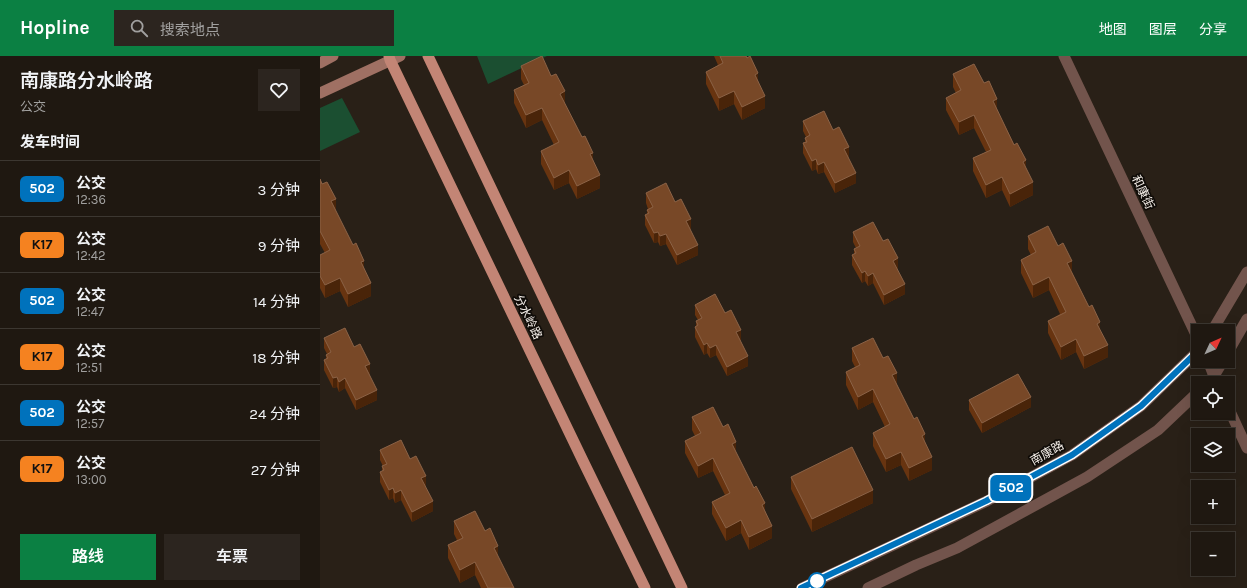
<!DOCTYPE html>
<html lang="zh">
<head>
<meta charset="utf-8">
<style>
  body { margin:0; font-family:Karla,"Noto Sans SC",sans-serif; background:#2c251f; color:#f1f3f6; height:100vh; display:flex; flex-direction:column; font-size:15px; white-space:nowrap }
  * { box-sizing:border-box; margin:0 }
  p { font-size:13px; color:#a1a09f }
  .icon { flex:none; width:22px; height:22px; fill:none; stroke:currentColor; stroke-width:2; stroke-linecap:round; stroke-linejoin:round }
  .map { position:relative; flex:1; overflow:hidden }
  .details { display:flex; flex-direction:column; background:#1f1811; width:320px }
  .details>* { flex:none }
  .badge { padding:0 8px; border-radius:6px; font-size:14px; line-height:26px }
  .needle { width:26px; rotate:46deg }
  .tools { position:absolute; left:871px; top:268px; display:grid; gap:8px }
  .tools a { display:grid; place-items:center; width:44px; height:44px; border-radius:0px; background:#1f1811; box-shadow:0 4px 16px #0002,0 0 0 1px #3c3731; font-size:20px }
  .map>.badge { position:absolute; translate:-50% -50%; box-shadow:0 0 0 2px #fff }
  h2 { padding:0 20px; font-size:15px; line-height:36px }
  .round { display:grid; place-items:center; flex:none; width:42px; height:42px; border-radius:0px; background:#2c251f }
  .summary { display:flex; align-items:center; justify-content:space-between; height:68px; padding:0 20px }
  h1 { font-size:19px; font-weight:600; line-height:30px }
  .button { display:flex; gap:8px; margin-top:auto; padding:8px 20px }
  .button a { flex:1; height:46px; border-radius:0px; background:#0b8043; color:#fff; font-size:16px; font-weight:600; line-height:46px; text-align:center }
  .button a+a { background:#2c251f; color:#f1f3f6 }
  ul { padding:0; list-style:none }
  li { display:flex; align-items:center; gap:12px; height:56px; padding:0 20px; border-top:1px solid #3c3731 }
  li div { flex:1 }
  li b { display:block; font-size:15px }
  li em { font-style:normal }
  li .badge { min-width:44px; font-weight:700; text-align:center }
  header { display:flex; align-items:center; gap:24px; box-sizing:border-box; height:56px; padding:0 20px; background:#0b8043; color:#fff }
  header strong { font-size:19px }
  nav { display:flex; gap:22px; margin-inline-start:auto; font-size:14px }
  .search { width:280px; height:36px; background:#2c251f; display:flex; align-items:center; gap:10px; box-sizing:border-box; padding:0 14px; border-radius:0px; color:#a1a09f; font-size:15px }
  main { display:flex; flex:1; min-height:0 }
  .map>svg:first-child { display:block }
  .green { fill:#1b4f31 }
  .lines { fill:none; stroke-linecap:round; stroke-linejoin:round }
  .tertiary { stroke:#72544c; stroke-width:11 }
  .secondary { stroke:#9f7063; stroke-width:11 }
  .primary { stroke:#c38575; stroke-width:11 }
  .wall { fill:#683410 }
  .shaded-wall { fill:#492409 }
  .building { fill:#784827; stroke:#8b6246 }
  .line-casing { stroke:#fff; stroke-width:9 }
  .line { stroke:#0072bc; stroke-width:6 }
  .stop-dot { fill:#fff; stroke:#0072bc; stroke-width:2 }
  .labels { text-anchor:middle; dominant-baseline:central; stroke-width:3.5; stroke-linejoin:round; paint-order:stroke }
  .street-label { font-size:12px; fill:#f4eee8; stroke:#0f0b07 }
</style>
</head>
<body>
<header>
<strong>Hopline</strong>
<div class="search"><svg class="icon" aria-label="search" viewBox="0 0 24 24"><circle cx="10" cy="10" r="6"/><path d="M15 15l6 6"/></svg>搜索地点</div>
<nav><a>地图</a><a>图层</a><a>分享</a></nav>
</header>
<main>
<section class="details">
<div class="summary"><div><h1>南康路分水岭路</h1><p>公交</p></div><a class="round"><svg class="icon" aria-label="heart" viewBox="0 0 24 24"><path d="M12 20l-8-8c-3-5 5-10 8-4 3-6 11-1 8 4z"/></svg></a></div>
<h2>发车时间</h2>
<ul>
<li><span class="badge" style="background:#0072bc;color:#fff">502</span><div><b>公交</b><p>12:36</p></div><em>3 分钟</em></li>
<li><span class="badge" style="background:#f58220;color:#111">K17</span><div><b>公交</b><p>12:42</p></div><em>9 分钟</em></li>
<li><span class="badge" style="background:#0072bc;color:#fff">502</span><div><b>公交</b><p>12:47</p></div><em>14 分钟</em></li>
<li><span class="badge" style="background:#f58220;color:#111">K17</span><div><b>公交</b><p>12:51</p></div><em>18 分钟</em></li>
<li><span class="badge" style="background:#0072bc;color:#fff">502</span><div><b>公交</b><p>12:57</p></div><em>24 分钟</em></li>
<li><span class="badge" style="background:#f58220;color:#111">K17</span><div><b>公交</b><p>13:00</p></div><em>27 分钟</em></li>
</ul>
<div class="button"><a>路线</a><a>车票</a></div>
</section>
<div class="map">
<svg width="927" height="532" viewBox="0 0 927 532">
  <rect width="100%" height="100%" fill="#292017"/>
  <path class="green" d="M157,0h70l-59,28z
    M22,42l18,34 -40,19v-43z"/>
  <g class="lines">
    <path class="tertiary" d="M744,0l134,283
      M892,275l35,-59
      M908,296l19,-33
      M888,305l8,20
      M887,327l7,-7 9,-15
      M908,351l19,41
      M482,532l185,-87 85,-46 69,-49 57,-55
      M548,532l48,-23 41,-17 130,-71 71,-47 40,-38"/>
    <path class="secondary" d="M0,7l13,-7
      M0,37l80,-37"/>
    <path class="primary" d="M69,0l1,4 194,403 61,125
      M108,0l254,532"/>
  </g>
  <path class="wall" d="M394,0h32l12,25 7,27 -23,12 -8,-16 -15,7 -13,-27v-12l12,-7z
    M201,10l30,10 42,84 7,28 -23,11 -8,-16 -15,7 -13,-26v-13l13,-6 -12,-25 -16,8 -12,-25v-13l10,-5 -3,-6z
    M633,18l44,36 29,58 7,27 -23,12 -8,-17 -16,8 -13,-27v-13l13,-6 -12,-24 -15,7 -13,-25v-12l10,-5 -3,-6z
    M483,65l30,9 16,27h-1l8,26 -21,10 -11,-21 -6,2 -2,-5 -4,2 -9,-18v-10l2,-1v-4l1,-1 -3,-6z
    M0,123l44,90 7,27 -23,11 -8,-16 -15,7 -5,-10v-33l5,-2 -5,-9z
    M326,137l29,9 16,27h-1l8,26 -21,10 -11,-21 -6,2 -2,-4 -4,1 -9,-18v-10l2,-1v-4l1,-1 -2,-6z
    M533,176l30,9 15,27 -1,1 8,25 -21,11 -11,-22 -5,3 -3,-5 -3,2 -10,-18v-10l2,-1v-5l2,-1 -3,-6z
    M708,180l44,36 28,58 8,27 -24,12 -8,-17 -15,8 -13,-27v-12l12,-7 -11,-24 -16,8 -12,-25v-13l10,-5 -3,-6z
    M375,249l30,8 16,27 -1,1 8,25 -21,10 -11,-21 -6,3 -3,-5 -3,2 -9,-18v-10l1,-1v-5l2,-1 -3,-5z
    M4,282l30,9 16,27h-1l8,26 -21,10 -11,-22 -6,4 -2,-5 -4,1 -9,-18v-10l2,-1v-4l1,-1 -3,-6z
    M532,292l45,37 28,58 7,27 -23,11 -8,-16 -15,7 -13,-26v-13l12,-6 -12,-25 -15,8 -12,-25v-13l9,-5 -3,-6z
    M649,344l62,7 -49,26 -13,-23z
    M372,361l31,10 42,84 7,27 -23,12 -8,-17 -15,8 -14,-27v-12l13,-7 -12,-24 -15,7 -13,-25v-12l10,-5 -3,-6z
    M60,394l30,9 16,27h-1l8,25 -21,11 -11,-22 -6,3 -2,-5 -4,2 -9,-18v-10l2,-1v-5h1l-3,-6z
    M471,421l82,26 -61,29 -21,-43z
    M134,465l44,36 16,31h-33l-6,-13 -15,8 -12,-25v-13l9,-5 -3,-6z"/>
  <path class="shaded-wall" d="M438,17v13l-3,-11z
    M245,35v13l-5,-10z
    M414,35v13l-15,7v-13z
    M445,40v12l-23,12v-13z
    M677,43v13l-4,-11z
    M222,52v12l-16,8v-13z
    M654,59v13l-15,7v-13z
    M529,91v10l-5,2v-10z
    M273,97v12l-3,-11z
    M496,103v10l-4,2v-10z
    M706,104v13l-3,-11z
    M504,106v10l-6,2v-9z
    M249,114v13l-15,7v-12z
    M536,117v10l-21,10v-10z
    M280,119v13l-23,11v-13z
    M682,121v13l-16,8v-13z
    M713,126v13l-23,12v-13z
    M16,143v13l-5,-11z
    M371,163v10l-5,2v-10z
    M338,176v10l-4,1v-10z
    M346,178v10l-6,2v-10z
    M378,189v10l-21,10v-10z
    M578,202v10l-5,3v-10z
    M44,205v12l-3,-11z
    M752,205v13l-5,-11z
    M545,215v10l-3,2v-10z
    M553,217v10l-5,3v-10z
    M729,221v13l-16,8v-13z
    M20,222v13l-15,7v-13z
    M51,227v13l-23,11v-13z
    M585,228v10l-21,11v-10z
    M780,266v13l-3,-11z
    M421,274v10l-5,2v-10z
    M756,283v13l-15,8v-13z
    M387,287v10l-3,2v-10z
    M396,289v10l-6,3v-10z
    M788,289v12l-24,12v-13z
    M428,300v10l-21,10v-9z
    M50,308v10l-5,2v-10z
    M577,317v13l-5,-11z
    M17,321v10l-4,1v-10z
    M25,322v10l-6,4v-10z
    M553,333v13l-15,8v-13z
    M57,334v10l-21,10v-10z
    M711,341v10l-49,26v-10z
    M605,378v13l-3,-11z
    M416,386v13l-4,-11z
    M581,396v13l-15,7v-13z
    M612,401v13l-23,11v-13z
    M393,402v13l-15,7v-12z
    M106,420v10l-5,2v-10z
    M73,432v10l-4,2v-10z
    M81,434v10l-6,3v-10z
    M553,434v13l-61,29v-13z
    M113,445v10l-21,11v-10z
    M445,447v13l-3,-11z
    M421,464v13l-15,8v-13z
    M452,470v12l-23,12v-13z
    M178,490v13l-4,-11z
    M155,506v13l-15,8v-13z"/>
  <path class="building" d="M222,0l9,20 5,-2 9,17 -5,3 22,43 3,-1 8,17 -3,1 10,21 -23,11 -8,-16 -15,8 -13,-27 18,-9 -17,-34 -16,7 -12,-25 15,-7 -8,-17z
    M400,0h26l1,2 3,-2 8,17 -3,2 10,21 -23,11 -8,-16 -15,7 -13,-26 17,-9z
    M654,8l10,19 5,-2 8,18 -4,2 21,44 3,-2 9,17 -3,2 10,20 -23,12 -8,-17 -16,8 -13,-27 18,-8 -17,-35 -15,7 -13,-24 15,-8 -8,-16z
    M504,55l9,19 6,-3 10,20 -5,2 12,24 -21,10 -11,-21 -6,3 -2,-6 -4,2 -9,-18 4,-1 -2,-4 5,-3 -7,-14z
    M0,123l2,5 5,-2 9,17 -5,2 22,44 3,-2 8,18 -3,1 10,21 -23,11 -8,-16 -15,7 -5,-9v-21l10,-5 -10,-19z
    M346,127l9,19 6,-3 10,20 -5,2 12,24 -21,10 -11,-21 -6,2 -2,-4 -4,1 -9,-18 4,-2 -2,-3 6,-3 -7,-14z
    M553,166l10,19 5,-2 10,19 -5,3 12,23 -21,11 -11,-22 -5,3 -3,-5 -3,2 -10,-18 4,-2 -2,-4 6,-3 -7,-14z
    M728,170l10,20 5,-3 9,18 -5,2 22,44 3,-2 8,17 -3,2 11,21 -24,11 -8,-17 -15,8 -13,-26 18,-9 -17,-35 -16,8 -12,-25 15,-8 -8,-16z
    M395,238l10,19 6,-3 10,20 -5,2 12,24 -21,11 -11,-22 -6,3 -3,-5 -3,2 -9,-18 3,-2 -2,-4 6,-3 -7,-13z
    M25,272l9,19 6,-3 10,20 -5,2 12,24 -21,10 -11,-22 -6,4 -2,-5 -4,1 -9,-18 4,-2 -2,-3 5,-3 -7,-14z
    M553,282l10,20 5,-2 9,17 -5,2 22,44 3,-2 8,17 -3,2 10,21 -23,11 -8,-16 -15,7 -13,-26 17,-9 -17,-35 -15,8 -12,-25 14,-7 -8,-17z
    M698,318l13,23 -49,26 -13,-23z
    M393,351l10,20 5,-3 8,18 -4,2 22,44 2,-2 9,17 -3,2 10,21 -23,11 -8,-17 -15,8 -14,-26 18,-9 -17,-35 -15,8 -13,-25 16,-8 -9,-16z
    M81,384l9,19 6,-3 10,20 -5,2 12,23 -21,11 -11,-22 -6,3 -2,-5 -4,2 -9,-18 4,-2 -2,-4 5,-2 -7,-14z
    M532,391l21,43 -61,29 -21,-42z
    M155,455l10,20 5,-3 8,18 -4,2 20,40h-26l-13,-26 -15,8 -12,-25 15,-7 -9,-17z"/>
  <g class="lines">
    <g class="line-casing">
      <path id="line" d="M481,532l185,-87 86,-46 69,-49 57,-55"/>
    </g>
    <use href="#line" class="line"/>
  </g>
  <circle class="stop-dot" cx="497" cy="525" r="8"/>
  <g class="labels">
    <g class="street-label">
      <text transform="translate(823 136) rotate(65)">和康街</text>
      <text transform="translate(208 261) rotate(64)">分水岭路</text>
      <text transform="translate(727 397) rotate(-29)">南康路</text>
    </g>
  </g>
</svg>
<div class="tools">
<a><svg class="needle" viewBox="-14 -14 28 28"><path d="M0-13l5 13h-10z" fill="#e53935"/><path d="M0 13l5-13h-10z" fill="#a1a09f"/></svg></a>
<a><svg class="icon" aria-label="locate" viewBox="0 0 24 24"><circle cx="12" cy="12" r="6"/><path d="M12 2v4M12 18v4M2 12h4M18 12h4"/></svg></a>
<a><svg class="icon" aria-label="layers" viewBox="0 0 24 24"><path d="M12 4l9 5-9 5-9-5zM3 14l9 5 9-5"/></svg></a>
<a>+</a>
<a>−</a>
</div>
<b class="badge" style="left:691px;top:432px;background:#0072bc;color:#fff">502</b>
</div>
</main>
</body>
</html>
